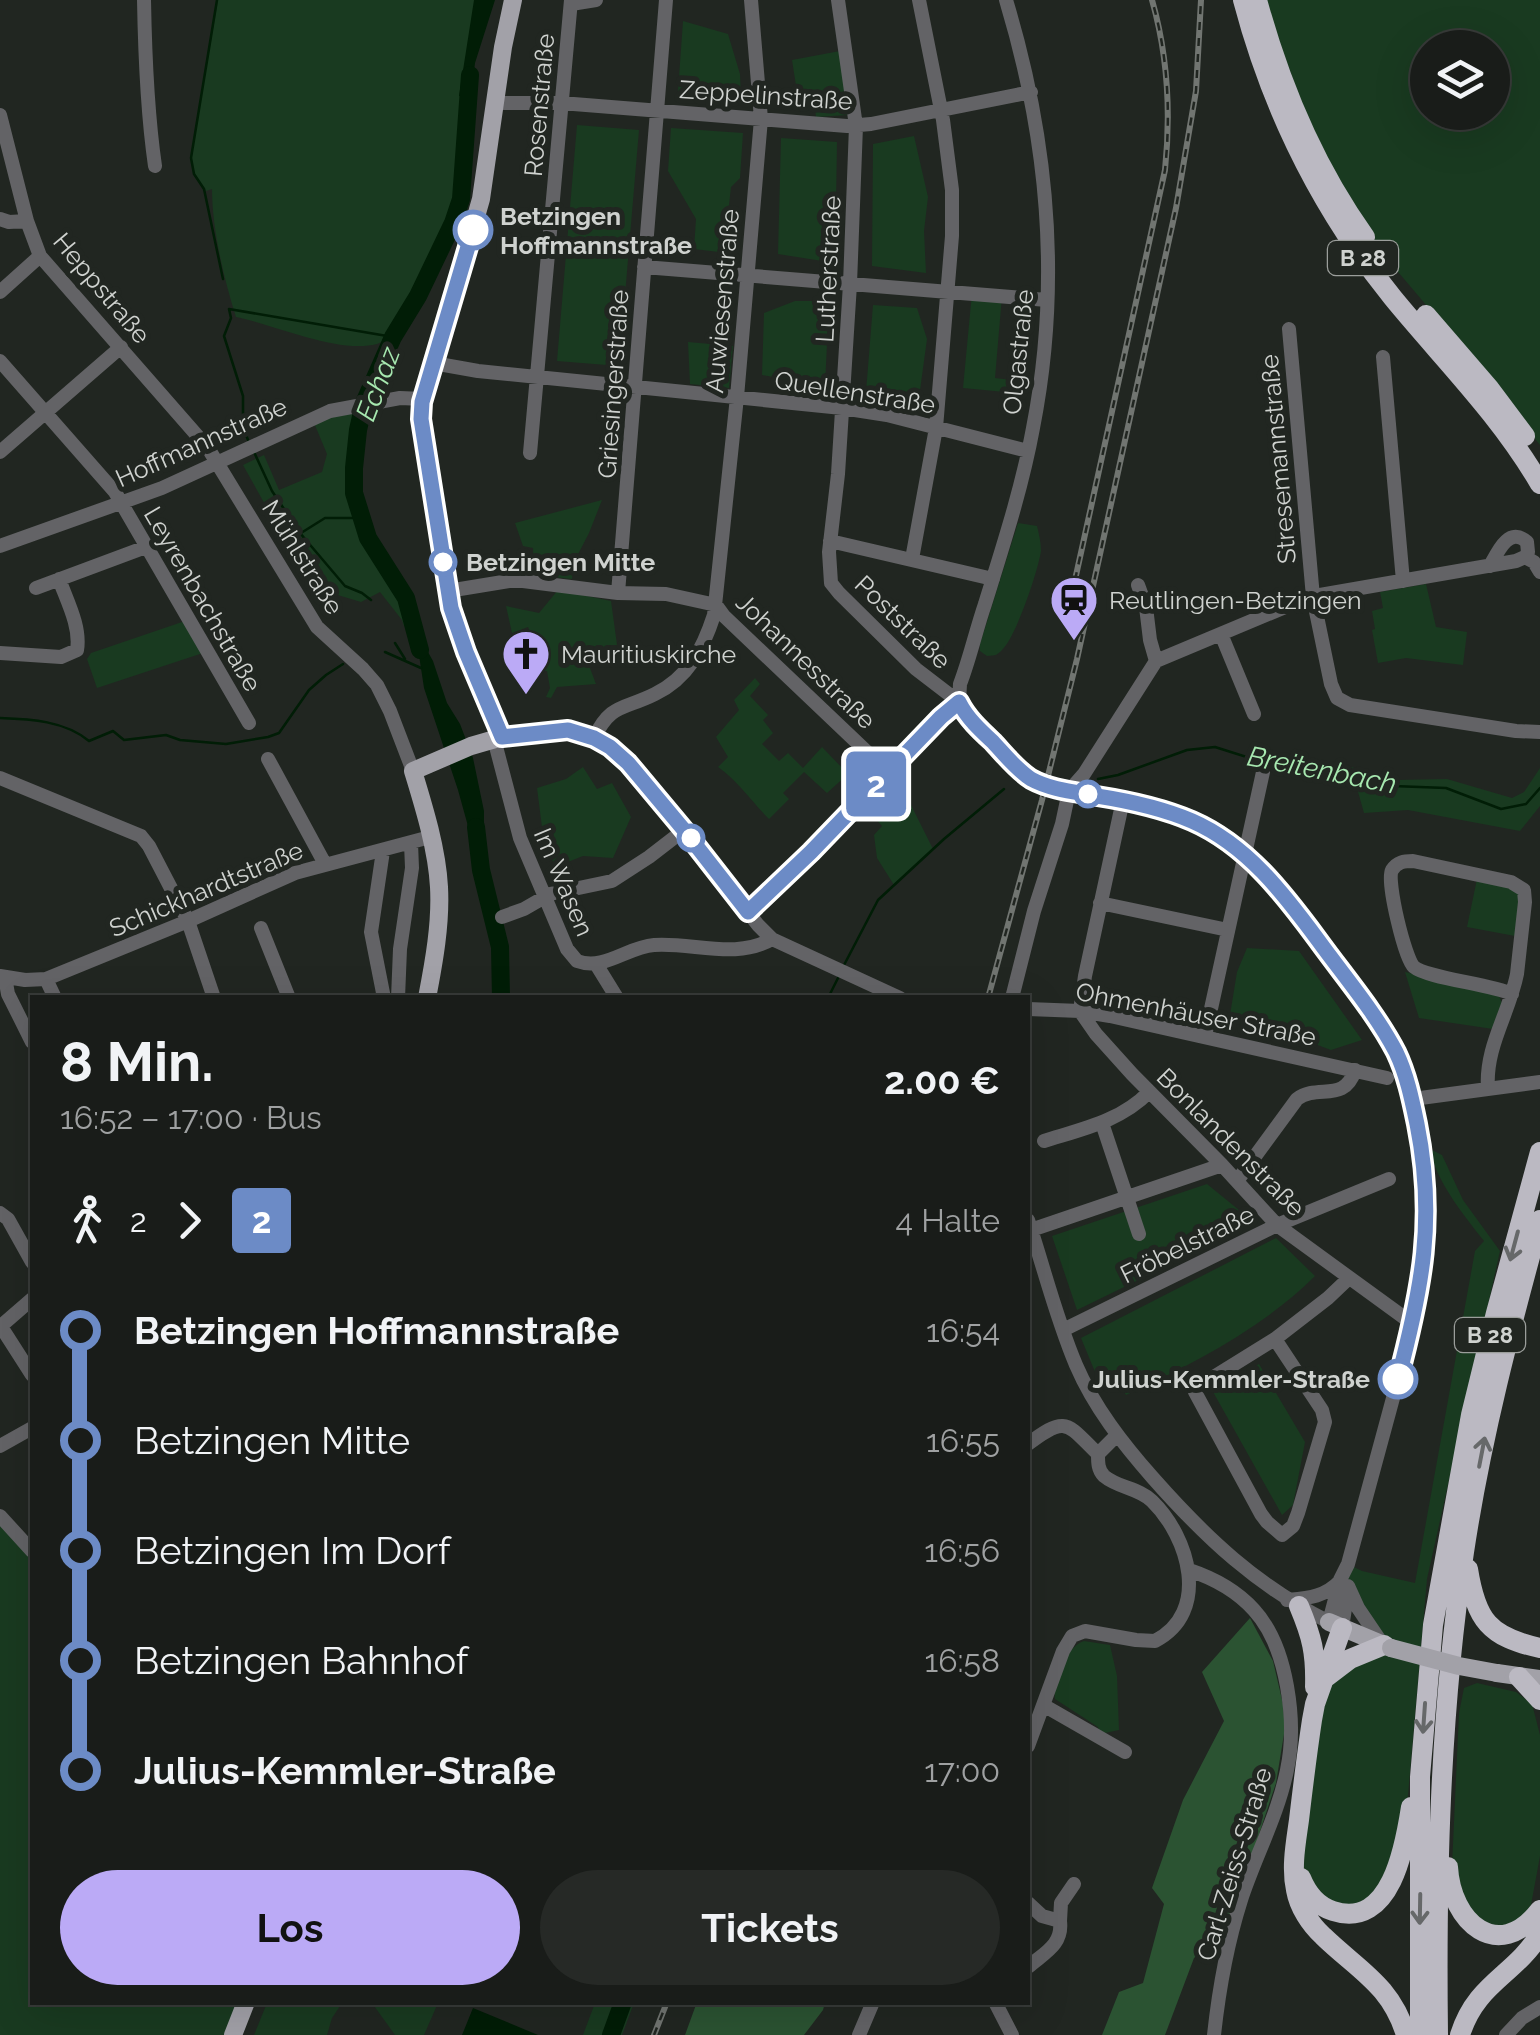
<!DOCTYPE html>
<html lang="de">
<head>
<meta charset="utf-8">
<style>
  body { margin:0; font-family:Raleway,sans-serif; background:#262926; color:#f1f3f6; height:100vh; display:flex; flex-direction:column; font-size:38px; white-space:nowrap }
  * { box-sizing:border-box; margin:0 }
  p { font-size:32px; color:#9fa1a2 }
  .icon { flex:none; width:55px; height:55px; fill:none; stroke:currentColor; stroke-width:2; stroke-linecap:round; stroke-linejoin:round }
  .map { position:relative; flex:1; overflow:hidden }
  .details { position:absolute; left:30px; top:995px; width:1000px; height:1010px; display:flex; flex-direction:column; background:#191c19; border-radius:0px; box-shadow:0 10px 40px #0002,0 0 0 2px #373a38 }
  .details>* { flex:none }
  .badge { padding:0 20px; border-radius:8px; font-size:35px; line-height:65px }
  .controls { position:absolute; left:1410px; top:30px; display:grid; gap:20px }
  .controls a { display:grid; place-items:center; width:100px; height:100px; border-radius:50%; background:#191c19; box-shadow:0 10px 40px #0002,0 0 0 2px #373a38; font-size:50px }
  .map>.badge { position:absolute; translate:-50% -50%; box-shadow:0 0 0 5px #fff }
  .legs { display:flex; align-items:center; gap:15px; height:110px; padding:0 30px; font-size:32px }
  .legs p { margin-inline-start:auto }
  .summary { display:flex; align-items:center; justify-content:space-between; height:170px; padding:0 30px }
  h1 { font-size:55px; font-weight:700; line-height:75px }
  .primary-button { display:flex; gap:20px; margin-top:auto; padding:20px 30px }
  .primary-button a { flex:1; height:115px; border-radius:60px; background:#bbaaf6; color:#111; font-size:40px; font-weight:700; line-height:115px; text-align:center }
  .primary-button a+a { background:#262926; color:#f1f3f6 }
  ul { padding:0 30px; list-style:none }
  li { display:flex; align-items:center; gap:35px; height:110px; font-size:38px }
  li i { display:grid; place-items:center; width:15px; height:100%; margin:0 12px; background:currentColor }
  li i::after { content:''; width:25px; height:25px; margin:-12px; border:8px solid; border-radius:50%; background:#191c19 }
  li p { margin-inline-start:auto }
  li:first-child i { background:linear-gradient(#0000 50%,currentColor 0) }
  li:last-child i { background:linear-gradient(currentColor 50%,#0000 0) }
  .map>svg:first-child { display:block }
  .green { fill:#193a20; fill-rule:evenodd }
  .forest { fill:#2b5332 }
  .water { fill:#011d06 }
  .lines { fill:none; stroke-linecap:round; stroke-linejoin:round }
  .stream { stroke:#011d06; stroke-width:2.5 }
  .river { stroke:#011d06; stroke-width:18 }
  .minor { stroke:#636366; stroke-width:14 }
  .major { stroke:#a2a1a8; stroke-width:18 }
  .highway { stroke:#bbb9c2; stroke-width:20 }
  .rail-casing { stroke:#717571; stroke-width:6 }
  .rail { stroke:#212621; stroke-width:2.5; stroke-dasharray:8; stroke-linecap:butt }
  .major-bridge { stroke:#a2a1a8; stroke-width:18 }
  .oneway { stroke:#666869 }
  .line-1-casing { stroke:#fff; stroke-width:22 }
  .line-1 { stroke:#6c8bc6; stroke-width:15 }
  .stop-1-dot { fill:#fff; stroke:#6c8bc6; stroke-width:5 }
  .labels { text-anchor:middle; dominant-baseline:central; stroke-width:10; stroke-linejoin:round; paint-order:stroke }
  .shield { fill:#212621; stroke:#9b9e9b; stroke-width:2.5 }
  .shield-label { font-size:22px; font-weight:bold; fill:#cfd2cf }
  .street-label { font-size:25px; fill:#cfd2cf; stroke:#212621 }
  .stop-label { font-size:25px; font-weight:bold; fill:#cfd2cf; stroke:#212621; text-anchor:start }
  .poi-label { font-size:25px; fill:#cfd2cf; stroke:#212621; text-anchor:start }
  .water-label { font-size:28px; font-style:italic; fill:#a7e8b0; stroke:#212621 }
</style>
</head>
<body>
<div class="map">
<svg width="1540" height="2035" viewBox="0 0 1540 2035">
  <rect width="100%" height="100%" fill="#212621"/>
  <path class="green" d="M218,0h272c-10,35 -21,67 -24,104 -3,32 1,67 -8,98 -7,27 -57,136 -81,142 -39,10 -101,-19 -141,-27 -12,-38 -24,-88 -24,-128l-6,2 -1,-2 -10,-15 -4,-16z
    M1263,0h277v445l-80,-100 -67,-79 -38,-54 -33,-56zM1428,48h64v64h-64z
    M683,21l45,13 12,40 1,24 -63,-7z
    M840,51l8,64 -32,2 -3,-23 -16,-2 -5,-32z
    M577,125l62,5 -20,236 -62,-5z
    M671,128l72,5 -3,45 -9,9 -2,18 11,7 -3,34 -18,6 -25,-3 2,-30 -28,-48z
    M914,136l14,61 -4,34 2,42 -54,-7 1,-122z
    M781,138l56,4 -2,121 -57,-9z
    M972,293l30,3 -7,82 33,4 -1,12 -64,-6z
    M795,301h34l-4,85 -63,-11 2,-62z
    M873,305l44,3 10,31 -9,66 -52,-13z
    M688,342l45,4 -4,42 -39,-4z
    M364,403c-10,45 -16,90 4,133 16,34 37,50 47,91l-11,-1 -2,-6 -22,-28 -19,10 -50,-15 -68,-122 21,-10 15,35 43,-18 5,-18 -15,-36z
    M602,500l-13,33 -15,29 -2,17 -38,-4 -1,-27 -10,-2 -8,-23z
    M1018,523l19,3c2,8 4,17 4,25 -3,20 -25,86 -39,99 -6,6 -6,5 -15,6l-7,-5v-7z
    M1426,584l10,43 31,5 -4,33 -57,-7 -28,5 -6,-33 3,-1 -3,-18 11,-3 -3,-16z
    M558,590l53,11 7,51 -30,11 8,21 -39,3 -6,11 -5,-1 4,-9 -3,-17h-4l-4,-5 -18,3 -4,-8 20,-12 -9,-22 -16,6 -6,-27 33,7z
    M185,621l18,32 -106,35 -10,-29 4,-6z
    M755,678l5,6 -10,12 18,19 -5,5 10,13 -11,11 17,17 9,-8 15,15 19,-21 26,27 -21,19 -23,-21 -21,21 6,6 -20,20c-17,-17 -32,-39 -51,-52l10,-10 -12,-20 23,-27 -5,-10z
    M583,767l14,22 15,-6 19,34 -18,41 -30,-2 -28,11 -12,-32 -6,-47 29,-9z
    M1351,767l45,13 51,-1 65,19 12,-6 16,-24v38l-20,25 -112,-21 -44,3z
    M887,771l15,16 31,62 -39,36 -17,-27 -3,-23 8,-9 -22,-25z
    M1477,879l34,8 8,6 -4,43 -48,-9z
    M1247,948l52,3 63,89 -31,10 -32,-12 -70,-17 8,-49z
    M1405,972l87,19 7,5 3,7 -9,26 -74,-11z
    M1430,1149l12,6 21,45 37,51 -73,328 -24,273 -44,59 -51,-19 -12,-55 28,-158 59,-34 -35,-59v-22l14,7 53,12 60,-332 9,-10c-19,-24 -49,-61 -54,-92z
    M1207,1184l48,39 -178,87 -25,-74z
    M1276,1238l39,38c-52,52 -122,88 -189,119l-11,-18 -15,7 -19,-46z
    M1259,1364l46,78 -12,63 -11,10 -70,-125z
    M0,1516l32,35v451l213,1 -14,32h-231z
    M1084,1641l26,4 7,31 2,54 -19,4 -2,-7 -43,-28c-3,-19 11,-52 29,-58z
    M1477,1683l39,9 16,12 8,31v121l-9,49 -9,13 -19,10 -34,-12 -17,-50 7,-153 5,-25z
    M267,2003v-1l75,1 -10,15 -5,17h-73z
    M372,2003h66l-14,32h-29z
    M595,2003h39l-12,32h-39z"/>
  <path class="forest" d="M1250,1618l23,43 10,43 2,24 -9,55 -49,148 -33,27 -29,77h-63l17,-43 24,-9 21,-79 -12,-16 31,-88 41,-79 -22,-49z
    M697,2002h128v1l-2,7 -19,25h-119z"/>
  <path class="water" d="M474,0h21l-20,63 -4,35 -12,-2z
    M415,629l18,32 14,42 13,21 13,34 11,53v30l-3,7 -3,1 -7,-12 -13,-47 -34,-102z
    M473,2008l65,27h-76z"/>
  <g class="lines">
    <path class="stream" d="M217,0l-26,158 3,16 10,15 19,90
      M248,440l-5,-13v-31l-19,-60 7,-18 -2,-9 164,28
      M254,452l18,39 28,42 45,53 17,7 9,7
      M301,533l24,-15h36
      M395,643l10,16
      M385,652l36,16
      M0,718c31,1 65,3 89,23l24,-10 11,9 42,-5 14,5 46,4 42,-7 11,-4 30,-43 17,-15 17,-11
      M1098,779l20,-4 69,-25 28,-3 57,18 56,1 65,20 53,2 55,21 25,-5 14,-16
      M843,967l35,-67 66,-61 60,-50
      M828,998l12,-24"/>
    <path class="river" d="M420,650l-14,-52 -38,-60 -14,-45v-25l4,-38 6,-27 29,-66 25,-41 35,-73 8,-24 9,-124
      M476,827l5,43 19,77 1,51
      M611,2035l12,-33"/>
    <path class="minor" d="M144,0c1,56 3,111 11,166
      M838,0l18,126 -6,158 -12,190 -9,78 2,31 8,10 77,76 43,33 11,17 60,59 20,8 73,14 52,15 40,19 30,21 28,27 28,35 72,99 24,38 13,36 10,47 7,65 -1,49 -14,77 -64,236 -8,16 -11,42c-72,-36 -123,-84 -176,-144 -30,-34 -59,-71 -77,-113 -20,-47 -32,-97 -48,-145
      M571,4l25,-4
      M495,103h66l286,23 24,-2 160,-32
      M0,115l27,106 13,35 168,192 109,179 46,42 14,16 13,26 23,60
      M0,219l9,3 18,-1
      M644,267l403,33
      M0,292l40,-36
      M1289,329l24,268 18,87 6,14 13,7 166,26 24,1
      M1383,357l20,224
      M0,361l115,131 134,231
      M433,363l45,8 364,37 45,7 141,36
      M0,452l121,-105
      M530,453l41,-453
      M830,541l163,38
      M0,546l162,-58 168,-77 70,-13 23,1
      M1525,557l9,5 6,10
      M912,559l24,-131 16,-192v-46l-9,-70 -24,-120
      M1490,566c8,-15 19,-40 37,-24l1,10 -3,5
      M1138,585l8,22 4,33 6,21
      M36,588l110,-41
      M448,591l61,-10h14l95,12 48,1 50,11 8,11 163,155
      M618,593l48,-593
      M1221,634l33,80
      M0,653l61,4 16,-7c4,-23 -10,-49 -18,-71
      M959,702l1,-18c10,-26 16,-54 25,-80 18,-58 37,-116 48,-176 28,-143 15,-289 -27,-428
      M502,737l62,-7 30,8 16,9 18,16 56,67 74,95 14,14 128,59
      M594,738c17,-35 29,-28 61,-44 33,-16 48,-45 59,-79l23,-218 24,-278 -10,-119
      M494,739l26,99 47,111 10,12c27,10 50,-14 77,-16 38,-3 83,15 118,-6
      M268,759l57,105
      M0,778l141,58 8,10 39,75 26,77
      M1123,800l-38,176 -5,35 16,23 36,40 90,91 55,60 136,99
      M383,851l-12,81 13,66
      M1100,903l128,27
      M748,912c76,-64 135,-146 211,-210
      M502,917l22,-8 26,-15 62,-13 37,-24 35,-27
      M261,928l28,70
      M596,964l21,34
      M0,976l25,4 21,-1 142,-58 107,-48 135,-36
      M5,977l3,17 24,48
      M46,979l9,19
      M398,998l2,-49 12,-81 -1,-25
      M1012,998l22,-87 28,-87 7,-33 15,-17 72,-113 141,-59 23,-7 196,-34 9,-4
      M1028,1009l52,2 30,5 277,62
      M1205,1036l58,-264
      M1488,1088c-3,-41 21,-74 29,-114l8,-72 -1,-12 -13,-8 -98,-21c-9,0 -16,1 -21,9 -6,11 13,89 22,97 13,11 76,17 98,27
      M1413,1099l127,-17
      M1102,1123l37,111
      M1044,1141c38,-12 77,-20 105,-49
      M1237,1181l60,-82c21,-16 47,5 58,-29
      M0,1213l8,6 24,43
      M1031,1230l191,-65
      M0,1325l32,50
      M1,1326l31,-27
      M1063,1330l214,-105 112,-46
      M1275,1339l47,71 3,12 -27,91 -5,13 -11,9 -15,-13 -6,-8 -66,-122 1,-4 79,-49 53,-41 20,-19
      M1028,1444c39,-30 39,-20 70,10
      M0,1446l32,-18
      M0,1516l32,35
      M1189,1570c24,8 48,21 65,40 34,37 43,113 33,160 -9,45 -32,87 -46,130 -14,44 -22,89 -27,135
      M1348,1586l10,22 25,37
      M1287,1600c21,-2 38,-3 53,-19
      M1342,1628l6,-39
      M1043,1705l82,47
      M1028,1746l35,-95 9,-15 13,-5 51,9 19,1c56,-29 34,-104 -3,-140 -13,-13 -34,-13 -48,-25 -6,-6 -6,-13 -6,-22l19,-19
      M1028,1903l14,13 18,5c3,24 -16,32 -32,46
      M1060,1921l1,-18 13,-19
      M995,2002l17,33
      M859,2035l14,-33
      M1506,2035l16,-17 18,-11"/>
    <path class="major" d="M427,998c7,-36 14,-75 12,-111 -2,-38 -15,-80 -26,-116l58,-25 31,-9 -36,-85 -15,-44 -29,-183 -1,-15 60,-211 22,-152 10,-47
      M1329,1622l62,26
      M1497,1673l43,6
      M233,2035l13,-33"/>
    <path class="highway" d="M1243,0c29,110 78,209 150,298 50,61 107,117 147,186
      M1257,0c23,84 57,166 108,237
      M1426,315l63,73 36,48
      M1468,1569c8,51 21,68 72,79
      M1299,1606c13,31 17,47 16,81
      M1342,1628l-27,76 -3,16c-5,33 -9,66 -13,100 -3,22 -8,47 -3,70 3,17 14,34 27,46 35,34 68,49 83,99
      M1519,1677l21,23
      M1325,1678l25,-19 34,-14
      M1448,1867c3,55 50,97 92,43
      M1301,1878c6,15 16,28 32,33 58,19 72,-65 78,-104
      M1420,2035v-258l13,-152 38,-210 25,-102 44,-161
      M1438,2035c-2,-162 2,-323 26,-483 17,-113 46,-223 76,-332
      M1460,2035c16,-52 54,-59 80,-101"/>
    <g class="rail-casing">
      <path id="rail" d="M1075,580l90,-410c6,-58 3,-114 -13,-170
        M988,998l54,-198 35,-141 99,-451 20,-117 5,-91
        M654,2035l13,-33"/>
    </g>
    <use href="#rail" class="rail"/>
    <path class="major-bridge" d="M1391,1648l68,18 38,7"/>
  </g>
  <defs><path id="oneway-shaft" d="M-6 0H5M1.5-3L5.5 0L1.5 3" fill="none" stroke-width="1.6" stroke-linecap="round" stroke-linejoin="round" transform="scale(2.5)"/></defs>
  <g class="oneway">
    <use href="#oneway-shaft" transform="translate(1514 1246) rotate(105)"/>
    <use href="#oneway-shaft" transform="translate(1482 1452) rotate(-79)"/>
    <use href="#oneway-shaft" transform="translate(1424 1718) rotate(94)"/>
    <use href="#oneway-shaft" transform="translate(1420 1909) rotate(91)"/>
  </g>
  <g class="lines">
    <g class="line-1-casing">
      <path id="line-1" d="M473,230l-51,172 -1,17 30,189 15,44 36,85 66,-7 26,8 16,9 18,16 56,67 64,82 63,-60 130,-135 18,-15c8,16 21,28 34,40 12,13 24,28 38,37 20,11 45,13 66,17 32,5 65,12 95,25 55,24 92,73 126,119 26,36 57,72 78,112 11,23 16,48 21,72 19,95 5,164 -19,255"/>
    </g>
    <use href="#line-1" class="line-1"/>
  </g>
  <defs>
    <g id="station-pin" transform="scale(2.5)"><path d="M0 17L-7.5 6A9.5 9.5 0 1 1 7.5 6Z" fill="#bbaaf6" stroke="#212621"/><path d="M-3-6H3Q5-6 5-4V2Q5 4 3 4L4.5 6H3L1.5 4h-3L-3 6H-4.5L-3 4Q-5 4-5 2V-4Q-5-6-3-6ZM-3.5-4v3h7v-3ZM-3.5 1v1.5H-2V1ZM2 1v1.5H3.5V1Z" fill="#111"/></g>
    <g id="church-pin" transform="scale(2.5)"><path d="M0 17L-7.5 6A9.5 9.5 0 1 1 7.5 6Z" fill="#bbaaf6" stroke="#212621"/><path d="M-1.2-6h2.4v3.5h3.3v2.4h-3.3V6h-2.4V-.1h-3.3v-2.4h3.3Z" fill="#111"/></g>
  </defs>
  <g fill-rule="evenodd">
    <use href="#station-pin" x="1074" y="600"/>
    <use href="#church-pin" x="526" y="654"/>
  </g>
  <g class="stop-1-dot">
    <circle cx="473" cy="230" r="18"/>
    <circle cx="443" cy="562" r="12"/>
    <circle cx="1088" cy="794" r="12"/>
    <circle cx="691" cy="838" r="12"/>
    <circle cx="1398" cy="1379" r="18"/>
  </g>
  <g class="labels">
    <g class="shield">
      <rect x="1328" y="241" width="70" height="34" rx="8"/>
      <rect x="1455" y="1318" width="70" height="34" rx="8"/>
    </g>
    <g class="shield-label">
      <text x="1363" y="258">B 28</text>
      <text x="1490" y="1335">B 28</text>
    </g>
    <g class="street-label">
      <text transform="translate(766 95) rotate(4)">Zeppelinstraße</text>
      <text transform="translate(539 105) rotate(-85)">Rosenstraße</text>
      <text transform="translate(828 269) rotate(-87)">Lutherstraße</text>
      <text transform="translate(102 288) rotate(50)">Heppstraße</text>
      <text transform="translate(722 301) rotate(-85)">Auwiesenstraße</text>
      <text transform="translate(1018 352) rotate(-84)">Olgastraße</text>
      <text transform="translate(613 384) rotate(-86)">Griesingerstraße</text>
      <text transform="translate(855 392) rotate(9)">Quellenstraße</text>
      <text transform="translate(201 442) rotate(-24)">Hoffmannstraße</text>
      <text transform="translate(1278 459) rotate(-95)">Stresemannstraße</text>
      <text transform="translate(303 557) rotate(58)">Mühlstraße</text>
      <text transform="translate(203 599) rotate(60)">Leyrenbachstraße</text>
      <text transform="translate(903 622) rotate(44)">Poststraße</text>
      <text transform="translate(806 661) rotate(44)">Johannesstraße</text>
      <text transform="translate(564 882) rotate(67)">Im Wasen</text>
      <text transform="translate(206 889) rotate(-23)">Schickhardtstraße</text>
      <text transform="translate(1196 1014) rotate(11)">Ohmenhäuser Straße</text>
      <text transform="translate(1231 1142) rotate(45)">Bonlandenstraße</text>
      <text transform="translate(1187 1244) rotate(-26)">Fröbelstraße</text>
      <text transform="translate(1234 1864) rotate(-73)">Carl-Zeiss-Straße</text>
    </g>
    <g class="stop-label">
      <text x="500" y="216">Betzingen<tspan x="500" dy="29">Hoffmannstraße</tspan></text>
      <text x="466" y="562">Betzingen Mitte</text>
      <text x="1370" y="1379" text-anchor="end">Julius-Kemmler-Straße</text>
    </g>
    <g class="poi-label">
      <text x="1109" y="600">Reutlingen-Betzingen</text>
      <text x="561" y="654">Mauritiuskirche</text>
    </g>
    <g class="water-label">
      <text transform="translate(378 384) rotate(-69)">Echaz</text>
      <text transform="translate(1322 770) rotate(11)">Breitenbach</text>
    </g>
  </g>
</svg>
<div class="controls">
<a><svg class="icon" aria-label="layers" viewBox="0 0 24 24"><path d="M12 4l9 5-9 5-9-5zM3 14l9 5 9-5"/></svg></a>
</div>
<b class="badge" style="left:876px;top:784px;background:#6c8bc6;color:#fff">2</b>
<section class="details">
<div class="summary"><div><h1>8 Min.</h1><p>16:52 – 17:00 · Bus</p></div><b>2.00 €</b></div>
<div class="legs"><svg class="icon" aria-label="walk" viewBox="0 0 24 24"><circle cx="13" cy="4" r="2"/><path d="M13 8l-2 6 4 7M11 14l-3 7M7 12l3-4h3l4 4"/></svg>2<svg class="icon" aria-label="forward" viewBox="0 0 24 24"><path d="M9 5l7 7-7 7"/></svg><b class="badge" style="background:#6c8bc6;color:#fff">2</b><p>4 Halte</p></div>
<ul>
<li><i style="color:#6c8bc6"></i><b>Betzingen Hoffmannstraße</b><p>16:54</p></li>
<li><i style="color:#6c8bc6"></i><span>Betzingen Mitte</span><p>16:55</p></li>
<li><i style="color:#6c8bc6"></i><span>Betzingen Im Dorf</span><p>16:56</p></li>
<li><i style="color:#6c8bc6"></i><span>Betzingen Bahnhof</span><p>16:58</p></li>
<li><i style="color:#6c8bc6"></i><b>Julius-Kemmler-Straße</b><p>17:00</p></li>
</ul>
<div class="primary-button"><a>Los</a><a>Tickets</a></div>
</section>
</div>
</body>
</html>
